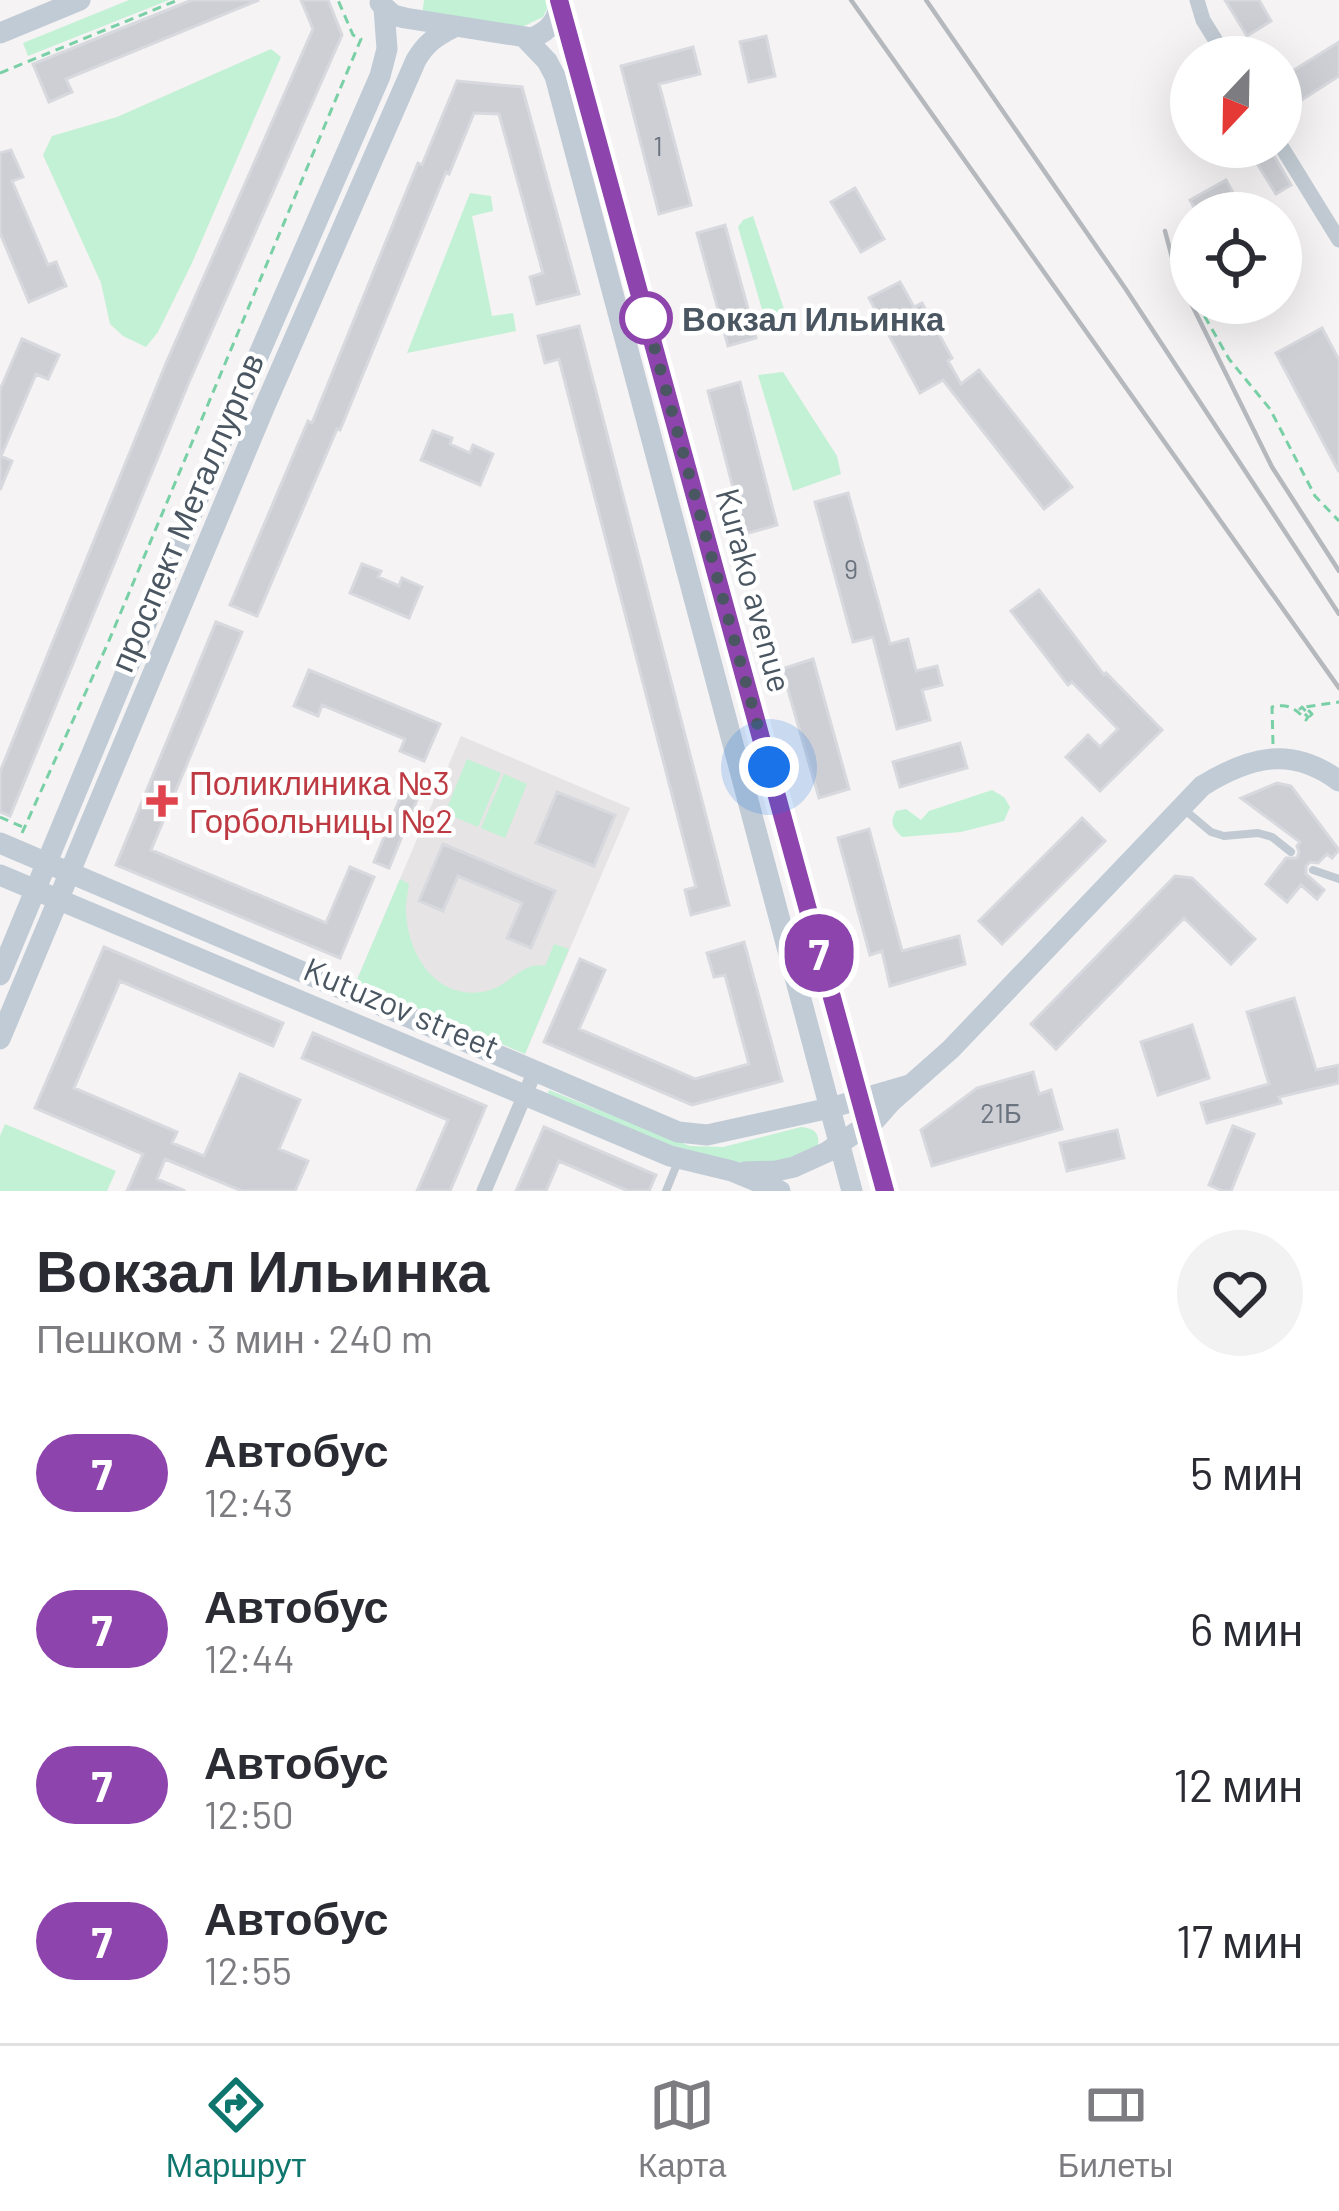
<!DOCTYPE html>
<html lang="ru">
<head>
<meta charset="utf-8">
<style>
  body { margin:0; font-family:Barlow,sans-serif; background:#f2f2f3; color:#2b2b33; height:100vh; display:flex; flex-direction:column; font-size:45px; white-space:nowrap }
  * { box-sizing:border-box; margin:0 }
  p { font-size:39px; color:#7c7c81 }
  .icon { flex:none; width:66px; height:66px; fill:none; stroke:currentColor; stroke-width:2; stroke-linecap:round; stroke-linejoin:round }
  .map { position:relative; height:1191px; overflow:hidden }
  .side { display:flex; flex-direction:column; background:#fff; flex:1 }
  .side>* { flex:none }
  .badge { padding:0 24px; border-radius:39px; font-size:42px; line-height:78px }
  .needle { width:78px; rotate:202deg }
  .controls { position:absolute; left:1170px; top:36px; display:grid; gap:24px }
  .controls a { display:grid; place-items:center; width:132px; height:132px; border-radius:50%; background:#fff; box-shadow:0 12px 48px #0002; font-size:60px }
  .you { position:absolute; width:60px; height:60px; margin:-30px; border:9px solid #fff; border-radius:50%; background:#1a73e8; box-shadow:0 0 0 18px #1a73e833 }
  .map>.badge { position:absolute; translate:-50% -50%; box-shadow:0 0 0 6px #fff }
  .round { display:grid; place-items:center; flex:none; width:126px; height:126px; border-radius:63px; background:#f2f2f3 }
  .headline { display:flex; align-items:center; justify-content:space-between; height:204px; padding:0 36px }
  h1 { font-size:57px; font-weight:700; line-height:90px }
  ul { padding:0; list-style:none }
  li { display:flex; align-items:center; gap:36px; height:156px; padding:0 36px }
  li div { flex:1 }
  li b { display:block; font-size:45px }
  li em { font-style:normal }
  li .badge { min-width:132px; font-weight:700; text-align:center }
  .menu { display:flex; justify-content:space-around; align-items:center; height:168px; border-top:3px solid #e1e1e2; background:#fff; font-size:33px; color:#7c7c81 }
  .menu a { display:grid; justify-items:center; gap:6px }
  .menu .on { color:#0f766e }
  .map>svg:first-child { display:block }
  .education { fill:#e6e4e5 }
  .green { fill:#c3f1d5 }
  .building { fill:#cdcfd5; stroke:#d7d9de; stroke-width:3 }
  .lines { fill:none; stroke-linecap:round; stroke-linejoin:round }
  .path { stroke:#7ad0a6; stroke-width:3; stroke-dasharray:9 6; stroke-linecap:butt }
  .service { stroke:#c1cad2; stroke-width:8 }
  .minor { stroke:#c1cad2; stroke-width:15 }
  .secondary { stroke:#c1cbd6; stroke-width:21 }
  .rail { stroke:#b5b8bd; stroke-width:4.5 }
  .line-casing { stroke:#fff; stroke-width:27 }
  .line { stroke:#8e44ad; stroke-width:18 }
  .walk { stroke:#4a5661; stroke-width:12; stroke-dasharray:0 21.6 }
  .stop-dot { fill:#fff; stroke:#8e44ad; stroke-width:6 }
  .health-dot { fill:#e0444e; stroke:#fff; stroke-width:4.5 }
  .labels { text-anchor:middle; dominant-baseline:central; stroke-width:9; stroke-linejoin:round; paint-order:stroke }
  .number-label { font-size:27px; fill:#6b747e }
  .stop-label { font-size:33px; font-weight:bold; fill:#4a5661; stroke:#fff; text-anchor:start }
  .street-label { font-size:33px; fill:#4a5661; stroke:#fff }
  .health-label { font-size:33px; fill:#be3a42; stroke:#fff; text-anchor:start }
</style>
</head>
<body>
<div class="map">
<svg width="1339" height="1191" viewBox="0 0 1339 1191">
  <rect width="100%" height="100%" fill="#f5f3f3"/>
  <path class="education" d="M461,736l169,72 -105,246 -169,-72z"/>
  <path class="green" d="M129,0h40l-141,56 -5,-13z
    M424,0h123l1,7 -5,10 -21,10 -100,-11z
    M271,49l10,8 -89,206 -34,69 -12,15 -23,-11 -13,-12 -9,-41 -58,-128 9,-19 65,-19z
    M470,193l21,3 2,15 -21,5 20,100 21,-3 3,18 -109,22z
    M753,216l36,108 -19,6 -4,-7 -28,-96 5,-7z
    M783,372l54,84 4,18 -48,17 -35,-116z
    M467,759l34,14 -23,54 -33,-14z
    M504,774l23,10 -22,54 -24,-10z
    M992,790l12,7 6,10 -6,14 -43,11 -59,5c-9,-9 -13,-14 -6,-26l10,-2 15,11 8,-9z
    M400,879l9,5c-1,9 -4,19 -3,28 2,45 32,90 81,79 22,-5 36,-30 58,-25l9,-22 15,5 -44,105 -169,-72z
    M549,1090l141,56 33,1 78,-20c12,1 19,5 17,18l-5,6 -44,12 -57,-1 -165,-66z
    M5,1124l111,47 -9,20h-107v-55z"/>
  <path class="building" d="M192,0h67l-193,79 6,13 -23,10 -16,-38z
    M301,0h27l14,35 -153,347 -179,434 -10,-4v-40l167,-411 146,-332z
    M1225,0h34l12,21 -24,15z
    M766,36l9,40 -26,6 -9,-40z
    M1339,42v34l-53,34 -5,-8v-24z
    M693,47l7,27 -41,10 32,121 -32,9 -38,-148z
    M457,81l65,6 57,207 -42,10 -7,-27 13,-4 -44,-159 -25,-1 -25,61 -3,-2 -106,258 -3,-1 -80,187 -27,-11 78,-184 4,2 106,-260 4,2z
    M1258,147h11l22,38 -15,9 -26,-42z
    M11,150l12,27 -11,4 36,84 8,-3 10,24 -37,16 -29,-69v-80z
    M1226,180l18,33h-47l-7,-13z
    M855,188l29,51 -23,13 -30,-50z
    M725,225l31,113 -28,8 -31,-113z
    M900,282l14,25 8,-4 30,55 -4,3 13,23 18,-14 93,117 -28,22 -101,-129 -23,13 -51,-95z
    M579,326l150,579 -38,10 -6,-25 11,-3 -137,-528 -14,4 -7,-27z
    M1322,328l17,32v112l-63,-119z
    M22,339l37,16 -11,24 -12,-5 -35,82 11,5 -12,29v-100z
    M740,382l37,143 -32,9 -37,-143z
    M433,431l19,7 -2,6 20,9 3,-8 20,9 -13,31 -59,-25z
    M848,493l42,151 18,-5 8,32 21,-5 5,19 -20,5 8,30 -33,9 -24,-92 -20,5 -38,-140z
    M362,564l19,7 -3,6 21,9 3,-8 20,9 -13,31 -59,-25z
    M1039,590l65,85 2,-2 56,57 -62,61 -34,-34 22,-22 12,12 18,-18 -46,-47 -4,3 -57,-74z
    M216,622l26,10 -91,218 175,73 24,-56 24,10 -34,81 -224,-93z
    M813,659l36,130 -30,9 -37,-129z
    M309,670l131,54 -16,37 -24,-10 5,-12 -83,-34 -4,11 -24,-10z
    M960,743l7,25 -67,19 -7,-25z
    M408,779l15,6 -34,83 -15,-6z
    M1277,783l14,3 48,64 -7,8 -5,-4 -9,9 -8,-1 -4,4v8l18,16 -7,9 -16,-14 -14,17 -21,-18 20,-26h11l2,-6 -2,-6 3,-4 -59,-44z
    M557,792l58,23 -21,51 -58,-23z
    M1082,818l23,23 -103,103 -23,-23z
    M869,829l33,122 57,-15 6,28 -75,22 -8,-35 -12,4 -32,-117z
    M443,844l112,47 -24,57 -24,-10 15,-35 -64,-27 -15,35 -24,-10z
    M1175,876l17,2 63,61 -24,25 -47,-46 -128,131 -25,-25z
    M744,942l38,139 -90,24 -148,-63 36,-83 25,11 -26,59 116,50 54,-15 -24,-89 -11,2 -7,-24z
    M104,947l179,76 -10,23 -153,-65 -46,107 103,44 -5,11 32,13 36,-82 60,26 -21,49 29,12 -13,30h-53l-77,-32 -8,20 28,12h-58l16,-37 -108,-46z
    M1294,998l22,72 23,-5v18l-60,14 2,6 -74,20 -6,-20 68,-19 -22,-72z
    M1192,1025l17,53 -51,17 -17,-53z
    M313,1033l173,73 -36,85h-33l31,-71 -146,-62z
    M1033,1072l6,22 12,-4 11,39 -130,37 -11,-36 56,-42z
    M1233,1126l21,8 -23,57h-8l-14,-6z
    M544,1127l112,48 -7,16h-21l-69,-30 -13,30h-30z
    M1117,1130l7,28 -57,13 -7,-28z"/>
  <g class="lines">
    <path class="path" d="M0,73l178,-73
      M1197,303l32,56 41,50 45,87 24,25
      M1273,744l-1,-37c16,-4 23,1 34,13l2,-3 -8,-8 2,-2 8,9 2,-2 -7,-7 34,-5
      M0,817l25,11
      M22,833l86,-190 253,-604 -8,-4 -15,-35"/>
    <path class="service" d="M1186,811l25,21 13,4 34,-3 14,4 19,15
      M1313,870l26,9
      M666,1191l13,-32"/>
    <path class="minor" d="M1197,0l6,20 23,37
      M1281,146l58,94
      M484,1191l51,-120"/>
    <path class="secondary" d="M380,3l13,12 12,3 127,20c17,-7 27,-18 27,-37
      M559,8l326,1183
      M0,33l80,-33
      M524,37l23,24 8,15 297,1115
      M0,843l678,289 29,3 123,-27 79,-23
      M0,875l670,281 62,15 48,20
      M0,975l239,-575 141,-324 7,-27 -3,-41
      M0,1039l264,-631 152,-348c10,-17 20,-24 38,-33
      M744,1172l32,-1 18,-4 33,-15 49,-33 14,-16 61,-54 251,-263c47,-29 89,-41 137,-5"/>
    <path class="rail" d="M851,0l488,688
      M926,0l199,288 214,326
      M1165,231l8,30 18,42
      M1191,303l81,164 67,104"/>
  </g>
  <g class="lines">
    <g class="line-casing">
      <path id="line" d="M559,0l326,1191"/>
    </g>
    <use href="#line" class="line"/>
    <path class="walk" d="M646,318l-4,-16 127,465"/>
  </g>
  <circle class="stop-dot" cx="646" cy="318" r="24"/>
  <path class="health-dot" d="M156 783h12v12h12v12h-12v12h-12v-12h-12v-12h12z"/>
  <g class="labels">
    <g class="number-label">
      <text x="658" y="145">1</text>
      <text x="851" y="568">9</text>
      <text x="1001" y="1112">21Б</text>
    </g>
    <g class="stop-label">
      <text x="682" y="318">Вокзал Ильинка</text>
    </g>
    <g class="street-label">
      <text transform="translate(186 512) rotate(-67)">проспект Металлургов</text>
      <text transform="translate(755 590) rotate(75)">Kurako avenue</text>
      <text transform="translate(402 1007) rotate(23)">Kutuzov street</text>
    </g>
    <g class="health-label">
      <text x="189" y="782">Поликлиника №3<tspan x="189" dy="38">Горбольницы №2</tspan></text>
    </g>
  </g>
</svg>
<div class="controls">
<a><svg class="needle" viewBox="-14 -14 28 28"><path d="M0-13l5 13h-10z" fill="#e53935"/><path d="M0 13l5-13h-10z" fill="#7c7c81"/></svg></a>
<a><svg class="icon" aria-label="locate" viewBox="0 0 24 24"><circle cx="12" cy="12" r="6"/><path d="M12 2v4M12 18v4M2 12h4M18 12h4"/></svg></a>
</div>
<div class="you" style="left:769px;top:767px"></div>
<b class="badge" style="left:819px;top:953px;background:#8e44ad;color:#fff">7</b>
</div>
<section class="side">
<div class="headline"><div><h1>Вокзал Ильинка</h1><p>Пешком · 3 мин · 240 m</p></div><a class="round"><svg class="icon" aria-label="heart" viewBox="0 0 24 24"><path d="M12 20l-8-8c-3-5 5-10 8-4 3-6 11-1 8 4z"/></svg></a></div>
<ul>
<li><span class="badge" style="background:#8e44ad;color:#fff">7</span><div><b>Автобус</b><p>12:43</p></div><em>5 мин</em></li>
<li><span class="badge" style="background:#8e44ad;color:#fff">7</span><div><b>Автобус</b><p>12:44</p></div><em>6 мин</em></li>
<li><span class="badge" style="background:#8e44ad;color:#fff">7</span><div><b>Автобус</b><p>12:50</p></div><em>12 мин</em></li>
<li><span class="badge" style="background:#8e44ad;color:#fff">7</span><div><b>Автобус</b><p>12:55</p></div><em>17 мин</em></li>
</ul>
</section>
<nav class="menu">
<a class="on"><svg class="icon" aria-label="directions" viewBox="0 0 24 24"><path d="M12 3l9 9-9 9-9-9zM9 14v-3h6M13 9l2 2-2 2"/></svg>Маршрут</a>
<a><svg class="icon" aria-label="map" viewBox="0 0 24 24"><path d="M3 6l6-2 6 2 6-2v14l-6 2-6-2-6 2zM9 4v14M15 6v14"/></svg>Карта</a>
<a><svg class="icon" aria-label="tickets" viewBox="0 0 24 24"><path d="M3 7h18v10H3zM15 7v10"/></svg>Билеты</a>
</nav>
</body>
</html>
